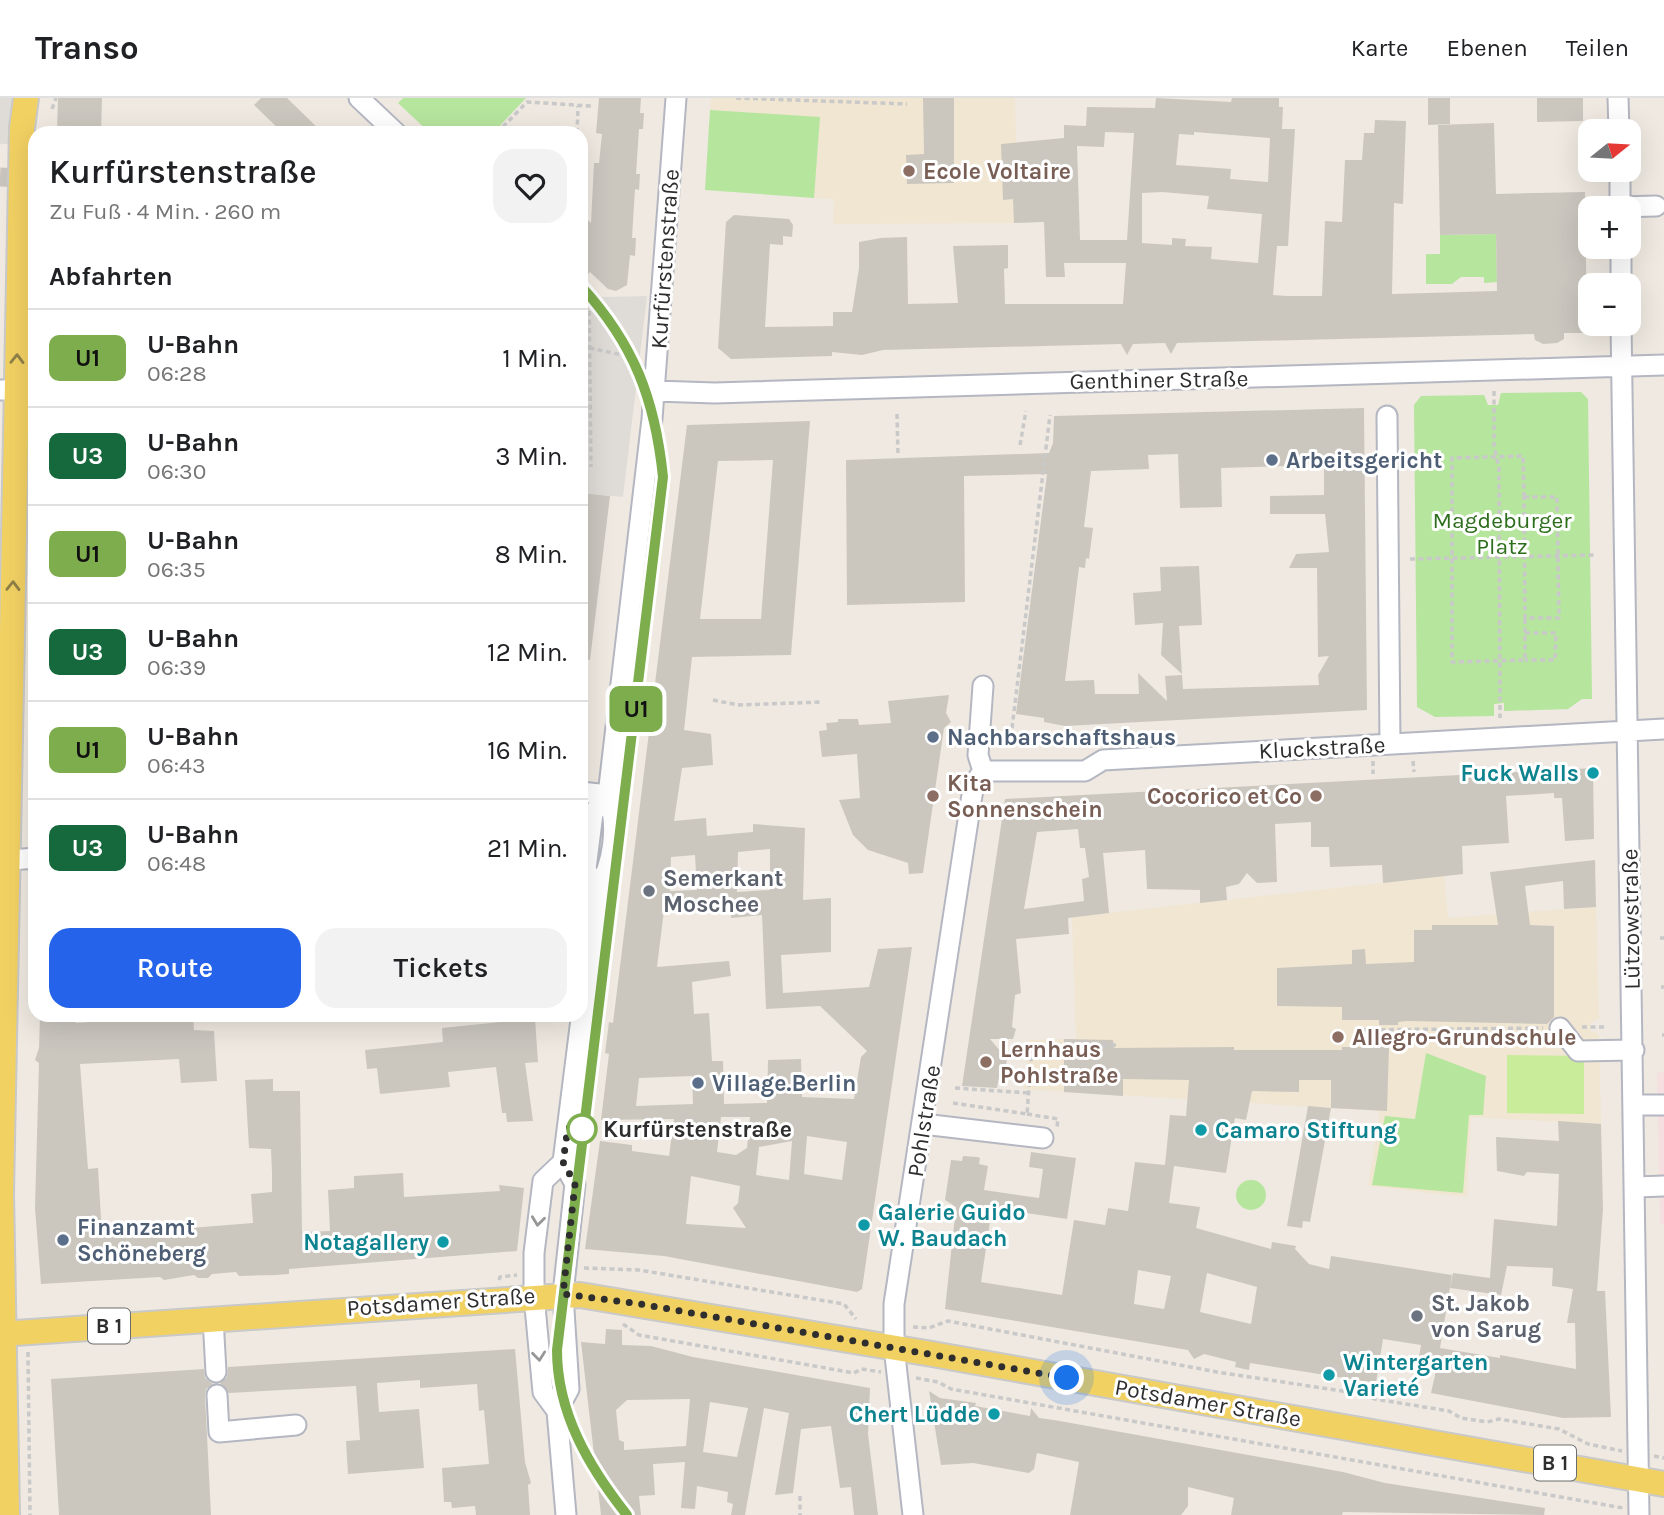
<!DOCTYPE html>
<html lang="de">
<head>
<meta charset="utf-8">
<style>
  body { margin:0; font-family:Karla,sans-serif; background:#f2f2f2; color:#202124; height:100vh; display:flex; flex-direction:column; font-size:26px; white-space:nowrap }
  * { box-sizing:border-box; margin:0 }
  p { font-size:23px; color:#757577 }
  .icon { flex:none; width:38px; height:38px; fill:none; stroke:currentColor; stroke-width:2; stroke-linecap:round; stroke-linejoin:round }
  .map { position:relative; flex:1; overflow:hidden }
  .side { position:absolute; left:28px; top:28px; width:560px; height:896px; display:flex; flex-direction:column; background:#fff; border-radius:21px; box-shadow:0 7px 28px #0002 }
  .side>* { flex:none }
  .badge { padding:0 14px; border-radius:10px; font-size:24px; line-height:46px }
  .needle { width:46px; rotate:72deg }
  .fabs { position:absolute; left:1578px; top:21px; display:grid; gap:14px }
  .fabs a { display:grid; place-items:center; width:63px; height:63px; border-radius:14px; background:#fff; box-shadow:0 7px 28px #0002; font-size:35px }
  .you { position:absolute; width:35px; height:35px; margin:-18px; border:5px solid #fff; border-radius:50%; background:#1a73e8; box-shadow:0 0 0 10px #1a73e833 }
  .map>.badge { position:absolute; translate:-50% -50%; box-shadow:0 0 0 4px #fff }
  h2 { padding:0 21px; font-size:26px; line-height:63px }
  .round { display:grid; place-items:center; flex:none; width:74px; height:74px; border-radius:21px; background:#f2f2f2 }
  .summary { display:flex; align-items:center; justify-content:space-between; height:119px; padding:0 21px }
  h1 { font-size:33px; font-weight:600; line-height:52px }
  .cta { display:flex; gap:14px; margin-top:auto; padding:14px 21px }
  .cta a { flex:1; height:80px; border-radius:21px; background:#2563eb; color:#fff; font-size:28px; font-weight:600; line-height:80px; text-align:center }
  .cta a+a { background:#f2f2f2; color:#202124 }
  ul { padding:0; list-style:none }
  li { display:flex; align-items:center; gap:21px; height:98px; padding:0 21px; border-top:2px solid #e0e0e0 }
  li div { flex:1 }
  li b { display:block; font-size:26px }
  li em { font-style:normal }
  li .badge { min-width:77px; font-weight:700; text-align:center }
  header { display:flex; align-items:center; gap:42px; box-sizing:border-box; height:98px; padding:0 35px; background:#fff; border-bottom:2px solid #e0e0e0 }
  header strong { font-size:33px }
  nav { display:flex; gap:38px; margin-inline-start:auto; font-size:24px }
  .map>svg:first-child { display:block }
  .education { fill:#f0e6d1 }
  .medical { fill:#f5dfe0 }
  .green { fill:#b6e59e }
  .pitch { fill:#c9ec9a }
  .plaza { fill:#dfdcd8 }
  .building { fill:#cbc7bf; fill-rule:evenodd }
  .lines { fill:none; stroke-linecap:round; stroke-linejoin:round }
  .minor-tunnel { stroke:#c8c4bd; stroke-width:19; stroke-dasharray:19 10; stroke-linecap:butt }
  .minor-casing { stroke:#b4b7c1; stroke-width:23 }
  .major-casing { stroke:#c9c9c9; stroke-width:28 }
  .path { stroke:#c9c9c9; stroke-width:3.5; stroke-dasharray:5 3.5; stroke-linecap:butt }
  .minor { stroke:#fff; stroke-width:19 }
  .major { stroke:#f2d163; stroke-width:24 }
  .oneway { stroke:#908048 }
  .oneway2 { stroke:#969696 }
  .line-casing { stroke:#fff; stroke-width:16 }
  .line { stroke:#7dad4c; stroke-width:10 }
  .walk { stroke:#2e2e2e; stroke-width:7; stroke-dasharray:0 12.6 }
  .education-dot { fill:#8d6e63; stroke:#fff; stroke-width:2.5 }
  .service-dot { fill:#5c6f8a; stroke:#fff; stroke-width:2.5 }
  .culture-dot { fill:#0f9aa8; stroke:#fff; stroke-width:2.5 }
  .worship-dot { fill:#6b7280; stroke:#fff; stroke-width:2.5 }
  .stop-dot { fill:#fff; stroke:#7dad4c; stroke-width:3.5 }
  .labels { text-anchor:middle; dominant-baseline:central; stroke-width:6; stroke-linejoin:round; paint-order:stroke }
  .shield { fill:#fff; stroke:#6d6d6d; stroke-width:2 }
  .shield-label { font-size:21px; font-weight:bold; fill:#2e2e2e }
  .education-label { font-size:23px; font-weight:bold; fill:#785e54; stroke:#fff; text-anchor:start }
  .street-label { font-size:23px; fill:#2e2e2e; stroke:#fff }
  .service-label { font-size:23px; font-weight:bold; fill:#4e5e75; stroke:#fff; text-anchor:start }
  .park-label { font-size:23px; fill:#2c6e1b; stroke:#fff }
  .culture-label { font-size:23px; font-weight:bold; fill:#0d838f; stroke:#fff; text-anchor:end }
  .worship-label { font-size:23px; font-weight:bold; fill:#5b616d; stroke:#fff; text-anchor:start }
  .stop-label { font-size:23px; font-weight:bold; fill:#2e2e2e; stroke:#fff; text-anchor:start }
</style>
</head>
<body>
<header>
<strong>Transo</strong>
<nav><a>Karte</a><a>Ebenen</a><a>Teilen</a></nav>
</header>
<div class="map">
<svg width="1664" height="1417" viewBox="0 0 1664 1417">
  <rect width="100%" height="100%" fill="#efe9e1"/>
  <path class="education" d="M711,0h304l1,45 -12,57 9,-1 1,24 -181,1 1,-25 -20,-1 5,-80 -109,-8z
    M1444,778l4,42 148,-11 3,112 -9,4v8l9,3 2,90 -130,-7 -4,80 -99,-11 12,-75 -357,-22 6,-49 47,-1 -4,-122z"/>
  <path class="medical" d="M1664,974v152h-4l-3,-151z"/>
  <path class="green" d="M403,0h123l-33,35h-63l-32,-30z
    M710,12l110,7 -6,81 -109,-8z
    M1496,136l1,48 -13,1v-6h-23l-9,7h-26v-30h14v-19z
    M1581,294l7,7 4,300h-10l-14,10 -64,2v-8l-10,1v12l-59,1 -18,-10 -3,-302 7,-9 63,-1 4,10h10l3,-12z
    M1426,955l60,23 -3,39h-14l-6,78 -91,-8 13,-69 30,3z
    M1236 1097a15 15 0 1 1 30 0a15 15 0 1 1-30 0Z"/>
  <path class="pitch" d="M1507,957l77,1v58l-77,-1z"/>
  <path class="plaza" d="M0,0h15l-2,46h-13z
    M581,180l20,19 46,-1 -24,201 -42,-4z"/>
  <path class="building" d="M58,0h44l-1,35h-44z
    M261,0h26l36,35h-40l-29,-28z
    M599,0h42l-1,15h4l-1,16h-4l-3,45h4l-1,16 -4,-1 -3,49h4l-1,18 -5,-1 -3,30 -11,6 -8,-2 -18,-17 -9,10v-69l10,10 3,-60h5l3,-29 -6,-1z
    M923,0h31v85l-47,1 -1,-29 18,-1z
    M1156,0l75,4 1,-4h47v9h4l-1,22h13l-7,117h-11l-4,49 14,1h35l3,-75 17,1 3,-62h17l2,-27h10l1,-13 31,1 -3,83 -9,-1 -2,91 105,-3 -1,-57 -56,1 -2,-110 56,-2 2,71 89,-2 2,141h-23v6l-7,4 -14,1 -8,-4 -1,-6 -357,9 -6,11 -6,-11 -32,1 -6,11 -6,-11 -238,6 -21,5 -30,-3v4l-101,3 -13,-11 8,-126 8,-7 55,4 4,6 -1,12 -9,-1v9l-13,-1 -5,83 68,-1v-14h19l7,-44v-26l22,-4 26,-1 1,67 50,-1 -5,-57 55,-1v23l-4,1 1,35h118l3,-41h-62l1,14h-19l-2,-55 -30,1 -1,-24 -10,1 -2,-56 63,-6v-13l22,1 1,-19 68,1zM1105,34l29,1 -7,107h-47l-3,-94 27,1zM1194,34l76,6 -2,44 -38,-3 1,-10 -55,-4 3,-31 15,1zM1162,94l47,4 -2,13 55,5 -4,49 -47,-4 1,-12 -27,-1 1,-7 -14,-1v7l-30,-2v-50z
    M1428,0h22v26l-22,1z
    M1537,0h46v23l-46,1z
    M1364,310l3,302 -302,16 -21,-4v-4l-28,-4 31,-240 -83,2 1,126 -118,3 -1,-145 203,-7 4,-10 1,-27zM1178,356l2,54 42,-1 -1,-39 103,-3v30l-54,1v18h55l4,38 -33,2 -7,14h28l1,89 11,-1 -11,19 1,10 -136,4 -1,-14 -17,1 2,25 -29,-28 1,21h-44l-1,-14 -29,1 14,-114 6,1 1,-10 3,1 4,-31 -9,-1 7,-56 58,-2 -1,-14z
    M810,323l-19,234 -99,2 -8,73 27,4 2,31 -31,3 -8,53 32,-3 1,18 46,-4v-8l52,4 -2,72 28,-2v54l-50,3 2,38 86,-6 9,-38 34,-2 -50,342 -5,3 -193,-36 -79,-7 15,-108 32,4v6l37,5 5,-37 -73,1 8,-66 -4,-1 4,-31 4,1 74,-598zM773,362l-12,159h-61l18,-158zM770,751v41l-33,2 1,-40zM695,757l2,35 -27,1 1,-34zM731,807v13l31,-3 4,94 54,-3 47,45 -6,6 -7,42 -52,-2 -1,-38 -33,1 -1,43 -43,1 -1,-43h-11l-3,-48 -15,1 -2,-32 39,-6 -2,-15 -72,6 7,-57zM692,978l1,28 -57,2 3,-28zM721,1019h29l-3,31 -11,7 -19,-3zM807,1038l40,6 -5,38 -38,-6zM792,1043l-3,39 -33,-5 3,-28zM691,1078l49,10 -2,17 -5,5 13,20 -60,-4z
    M581,395l29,3 -20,164 -9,-1z
    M1199,468l3,59 -23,1 3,48 -21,-19 2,-32 -28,2 -2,-32 28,-2 -1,-24z
    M949,597l-3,18 5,9 -7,6 -21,145 -14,1 -1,-11 -40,-13 -15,-15 -14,-35 21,-2 -3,-44 -35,3 -3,-26 8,-1 -1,-7 12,-1v-3h20l1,6 32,-2 -3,-22z
    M1593,670l1,71 -29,2 -3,-43h-8v-5l-48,3 3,47 -47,3 1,28 -80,9 -1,-18 -52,2 -1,-20h-18v-25l-36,2 2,58 -20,1 -10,-10 -8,11 -13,3 1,13 -27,3v-13l-53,-1 -2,-39 -42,3 6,60 -41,5 1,16 -53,5 5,54 -6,2 -3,32 4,2 -3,10h-23l17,20 -1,6 -6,6 -3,17 -35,-2 43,-287zM1078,731l2,19h5l4,29 -7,2 2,22 -60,8 13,-77z
    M1595,762l1,47 -32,2 -1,-28 -38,5 5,39 24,1v91l-7,7 -140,-3 -9,1v3h-19v-5h-37v-13l-65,-1v-38l75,-4v-14l13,-1 1,15 48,-2v-32h18v-5h66l-8,-53z
    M40,917h46l-11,8 118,-8 1,15 20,1 3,50 -36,2 -2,-24 -99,5 8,105 10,-1 4,67 151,-12 -2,-29 21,-2v-19l-1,-24 -22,-1 -4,-68 28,-1v12h27l2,141 28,-1 -2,-41 26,-2v-12l49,-3 1,24 96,-6 -1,-6 25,3 -7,63 -228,18v5l-13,1 -37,1 -3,-4 -24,2 -4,4h-10l-4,-3 -30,5 -4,-3 -119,7 -6,-76 4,-145 -4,-3 4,-12z
    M510,917h24l1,3 3,44 -13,1 8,58 -26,1 -1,-9h-4l-6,-46 -48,5 2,15 -70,7 -3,-26 -10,1 -2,-19 78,-8 -1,-14 69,-7z
    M1064,941l49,1 1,8 120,-1v3h108v-3h47l-2,64 -56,-3v-28h-32v12l-47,-1 -6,29 -11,-2 -9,55 -52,-7 -5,37 31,4 -4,21 75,21 1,-7 24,4 -1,3 14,15 20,5 2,-13 121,19 -12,73 60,10v-3l76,14 -1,-46h-8l6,-34 -21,-3 1,-18 -46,-2 -6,29 -51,-7 3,-15 37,5 4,-59 63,7 2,-52 -32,-2 -3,4 -27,-5 -1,-34 63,4 -1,-20 43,3 2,85 -6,82h8l6,126 -48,1 -132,-25 6,-27 -19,-3 3,-18 -38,-6 -7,44 -126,-20 -1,7 -14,-3 1,-5 -32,-8 -10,5 -6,-9 -243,-41 11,-102 -11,-7 6,-40 11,1 1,-5 14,1 3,1 -1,6 9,2 -4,24 55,8 4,-29 -14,-2 2,-15 45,6 -9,61 -75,-11 -11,74 81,13 12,-75 31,5 3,-17 20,3 7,-49 30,3 5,-50 16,1 3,-36 -66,-1v17l-59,-4zM1138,1172l33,6 -7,33 -30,-5zM1207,1175l50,14 -6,37 -51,-12z
    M1308,1008l23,2 -21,114 -7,-1 -1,7 -15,-2z
    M606,1231l16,1v15l29,1 42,11 177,31 -2,46 10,81h-24l-3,-28 -11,1 -9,-62 -30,3 -8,64 -18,2 14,-82 -25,-5 -19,107h-14l2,-11 -6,-2 1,-10 -31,-6 -2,23 -14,-1 4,-46 -32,2 2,31 -16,1 2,19h-40l-20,-173 24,2zM690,1301l-4,47 -62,4v-8l-5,-2 -3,-30 11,-10zM710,1304l38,6 -11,49 -34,-5z
    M515,1251l10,113 6,21 -3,2 2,30h-54l-1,-9 -23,2 -1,-6h-7l-2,-34 47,-4 -5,-54 -5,1 -2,-27 -57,4v-8l-43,3 2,29 40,-3 5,59 -76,6 -2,-33 14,-1 -4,-54 -127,7 -9,-10 7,-6 1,-10z
    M204,1271l1,9 8,6 -7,5 -1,7 6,119h-152l-8,-136z
    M929,1293l11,7 36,5 -1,3 55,10 1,-8 8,10 15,2 289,52 42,11 160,25 -1,7 -201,-3 -1,3h-111l3,-17 -46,-11v19l-7,9h-111l9,-53 -42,-9 -3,16 -5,4 -56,-10 -32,2z"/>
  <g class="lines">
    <path class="minor-tunnel" d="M0,79l21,1"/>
    <g class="minor-casing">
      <path id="minor" d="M359,0l37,35
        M1618,0l1,33
        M1620,72v38
        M1620,109l36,-1
        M1621,149v38
        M1621,226l18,1191
        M0,292h35
        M655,293l60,2 949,-28
        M1387,318l3,328
        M983,588l-5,69 5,16
        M983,673h102l18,-11 561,-31
        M581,694l27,3
        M0,763l35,-3
        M597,794l-11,-23 7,-56 15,-18
        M1560,930l18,23 56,-1
        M1635,1007h29
        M923,1026l120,14
        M1636,1089l28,-1
        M213,1220l3,54
        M217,1297l2,37 77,-7
        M557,1313l-14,-19 -9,-96v-43l9,-72 20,-19
        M566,1417l-9,-104 12,-22 -6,-95 12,-110 -12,-22 34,-270c16,-29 22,-65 11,-97l44,-376 24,-321
        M913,1417l-19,-168v-43l77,-503 3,-17 9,-13"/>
    </g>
    <g class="major-casing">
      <path id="major" d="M0,1236l580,-39 352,59 732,130
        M7,1417l-6,-322 21,-1065 4,-30"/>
    </g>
    <path class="path" d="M736,0l171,6
      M52,11l4,-11
      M497,35l30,-31 64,4
      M577,35l1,-27
      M589,196l2,173
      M581,248l55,12
      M1494,293v55l5,22 1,250
      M897,316l1,42
      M1020,347l6,-34
      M1524,399l-1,-41 -71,2v204l73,-2v-42
      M1524,399h33l2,121h-34z
      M1410,461l185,-4
      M1525,535h31l-1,27h-30
      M713,602l25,5 84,-3
      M1012,630l38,-313
      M1373,663v13
      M1413,663l1,11
      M1660,840h4
      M1661,889h3
      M1582,929h23
      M1355,932l188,-2
      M1662,937h2
      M955,990l74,5
      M953,1005l74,11 5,-67 86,-2
      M1027,1016l31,5 -1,8
      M584,1170l55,2 205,34 12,15
      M499,1182l1,-3 17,-2
      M623,1226l16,11 215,38 7,-4 20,3
      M913,1229l16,1 19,-7 269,51 145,22 13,5 74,12 12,7 26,4 12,-3 60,10 29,15 34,7
      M28,1254l2,163
      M916,1280l22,4 13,7 672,119
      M1654,1358l10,2
      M800,1398v19"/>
    <use href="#minor" class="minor"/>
    <use href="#major" class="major"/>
  </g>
  <defs><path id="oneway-chevron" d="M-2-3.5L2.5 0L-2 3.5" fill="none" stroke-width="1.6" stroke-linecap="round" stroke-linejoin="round" transform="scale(1.75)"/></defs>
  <g class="oneway">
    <use href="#oneway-chevron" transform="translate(17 261) rotate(-89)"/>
    <use href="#oneway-chevron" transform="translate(13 488) rotate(-89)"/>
  </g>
  <g class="oneway2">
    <use href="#oneway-chevron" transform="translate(538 1123) rotate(97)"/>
    <use href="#oneway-chevron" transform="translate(539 1258) rotate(84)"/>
  </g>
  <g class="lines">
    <g class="line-casing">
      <path id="line" d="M581,188c53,58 74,113 82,191l-106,873c0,63 32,117 70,165"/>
    </g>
    <use href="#line" class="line"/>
    <path class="walk" d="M582,1031l-14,-2 -5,35 12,22 -12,110 77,10 427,74"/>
  </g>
  <g class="education-dot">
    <circle cx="909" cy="73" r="7"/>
    <circle cx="933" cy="698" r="7"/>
    <circle cx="1316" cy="698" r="7"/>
    <circle cx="1338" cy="939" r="7"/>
    <circle cx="986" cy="964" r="7"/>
  </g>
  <g class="service-dot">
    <circle cx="1272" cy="362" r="7"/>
    <circle cx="933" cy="639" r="7"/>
    <circle cx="698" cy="985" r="7"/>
    <circle cx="63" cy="1142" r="7"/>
  </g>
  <g class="culture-dot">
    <circle cx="1593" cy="675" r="7"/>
    <circle cx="1201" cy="1032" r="7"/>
    <circle cx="864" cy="1127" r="7"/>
    <circle cx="443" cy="1144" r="7"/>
    <circle cx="1329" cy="1277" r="7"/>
    <circle cx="994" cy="1316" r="7"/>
  </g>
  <g class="worship-dot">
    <circle cx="649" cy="793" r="7"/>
    <circle cx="1417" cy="1218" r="7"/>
  </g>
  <circle class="stop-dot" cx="582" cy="1031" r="14"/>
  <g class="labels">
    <g class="shield">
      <rect x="88" y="1210.5" width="42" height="35" rx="5"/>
      <rect x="1534" y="1347.5" width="42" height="35" rx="5"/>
    </g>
    <g class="shield-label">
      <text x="109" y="1228">B 1</text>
      <text x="1555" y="1365">B 1</text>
    </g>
    <g class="education-label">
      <text x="923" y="73">Ecole Voltaire</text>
      <text x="947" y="685">Kita<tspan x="947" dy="26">Sonnenschein</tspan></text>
      <text x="1302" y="698" text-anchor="end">Cocorico et Co</text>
      <text x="1352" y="939">Allegro-Grundschule</text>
      <text x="1000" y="951">Lernhaus<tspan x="1000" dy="26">Pohlstraße</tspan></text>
    </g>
    <g class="street-label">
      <text transform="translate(665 161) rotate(-86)">Kurfürstenstraße</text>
      <text transform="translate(1159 282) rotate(-1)">Genthiner Straße</text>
      <text transform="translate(1322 650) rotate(-3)">Kluckstraße</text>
      <text transform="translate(1631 821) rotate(-91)">Lützowstraße</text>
      <text transform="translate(924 1023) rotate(-81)">Pohlstraße</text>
      <text transform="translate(441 1204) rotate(-4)">Potsdamer Straße</text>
      <text transform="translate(1208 1305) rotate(10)">Potsdamer Straße</text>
    </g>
    <g class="service-label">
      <text x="1286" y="362">Arbeitsgericht</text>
      <text x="947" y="639">Nachbarschaftshaus</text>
      <text x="712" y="985">Village.Berlin</text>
      <text x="77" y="1129">Finanzamt<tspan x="77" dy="26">Schöneberg</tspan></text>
    </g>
    <g class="park-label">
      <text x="1502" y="422">Magdeburger<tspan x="1502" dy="26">Platz</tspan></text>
    </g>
    <g class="culture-label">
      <text x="1579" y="675">Fuck Walls</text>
      <text x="1215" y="1032" text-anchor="start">Camaro Stiftung</text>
      <text x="878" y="1114" text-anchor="start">Galerie Guido<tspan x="878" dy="26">W. Baudach</tspan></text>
      <text x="429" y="1144">Notagallery</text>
      <text x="1343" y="1264" text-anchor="start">Wintergarten<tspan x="1343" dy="26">Varieté</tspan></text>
      <text x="980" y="1316">Chert Lüdde</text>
    </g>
    <g class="worship-label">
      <text x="663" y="780">Semerkant<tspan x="663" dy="26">Moschee</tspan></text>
      <text x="1431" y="1205">St. Jakob<tspan x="1431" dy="26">von Sarug</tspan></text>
    </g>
    <g class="stop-label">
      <text x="603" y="1031">Kurfürstenstraße</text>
    </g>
  </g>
</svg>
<div class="fabs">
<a><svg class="needle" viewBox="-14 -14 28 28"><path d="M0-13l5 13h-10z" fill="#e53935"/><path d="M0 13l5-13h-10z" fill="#757577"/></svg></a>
<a>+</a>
<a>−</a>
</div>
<div class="you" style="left:1067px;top:1280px"></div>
<b class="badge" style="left:636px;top:611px;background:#7dad4c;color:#111">U1</b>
<section class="side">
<div class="summary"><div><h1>Kurfürstenstraße</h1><p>Zu Fuß · 4 Min. · 260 m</p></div><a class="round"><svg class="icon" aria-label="heart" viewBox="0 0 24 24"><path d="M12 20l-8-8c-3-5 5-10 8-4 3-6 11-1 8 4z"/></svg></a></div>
<h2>Abfahrten</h2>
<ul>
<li><span class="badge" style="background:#7dad4c;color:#111">U1</span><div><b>U-Bahn</b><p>06:28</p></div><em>1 Min.</em></li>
<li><span class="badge" style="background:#16683d;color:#fff">U3</span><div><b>U-Bahn</b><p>06:30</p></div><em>3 Min.</em></li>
<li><span class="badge" style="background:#7dad4c;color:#111">U1</span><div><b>U-Bahn</b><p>06:35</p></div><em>8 Min.</em></li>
<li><span class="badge" style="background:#16683d;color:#fff">U3</span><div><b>U-Bahn</b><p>06:39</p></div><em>12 Min.</em></li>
<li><span class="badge" style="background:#7dad4c;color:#111">U1</span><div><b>U-Bahn</b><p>06:43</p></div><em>16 Min.</em></li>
<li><span class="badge" style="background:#16683d;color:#fff">U3</span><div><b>U-Bahn</b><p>06:48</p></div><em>21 Min.</em></li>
</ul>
<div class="cta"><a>Route</a><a>Tickets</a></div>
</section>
</div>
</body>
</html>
